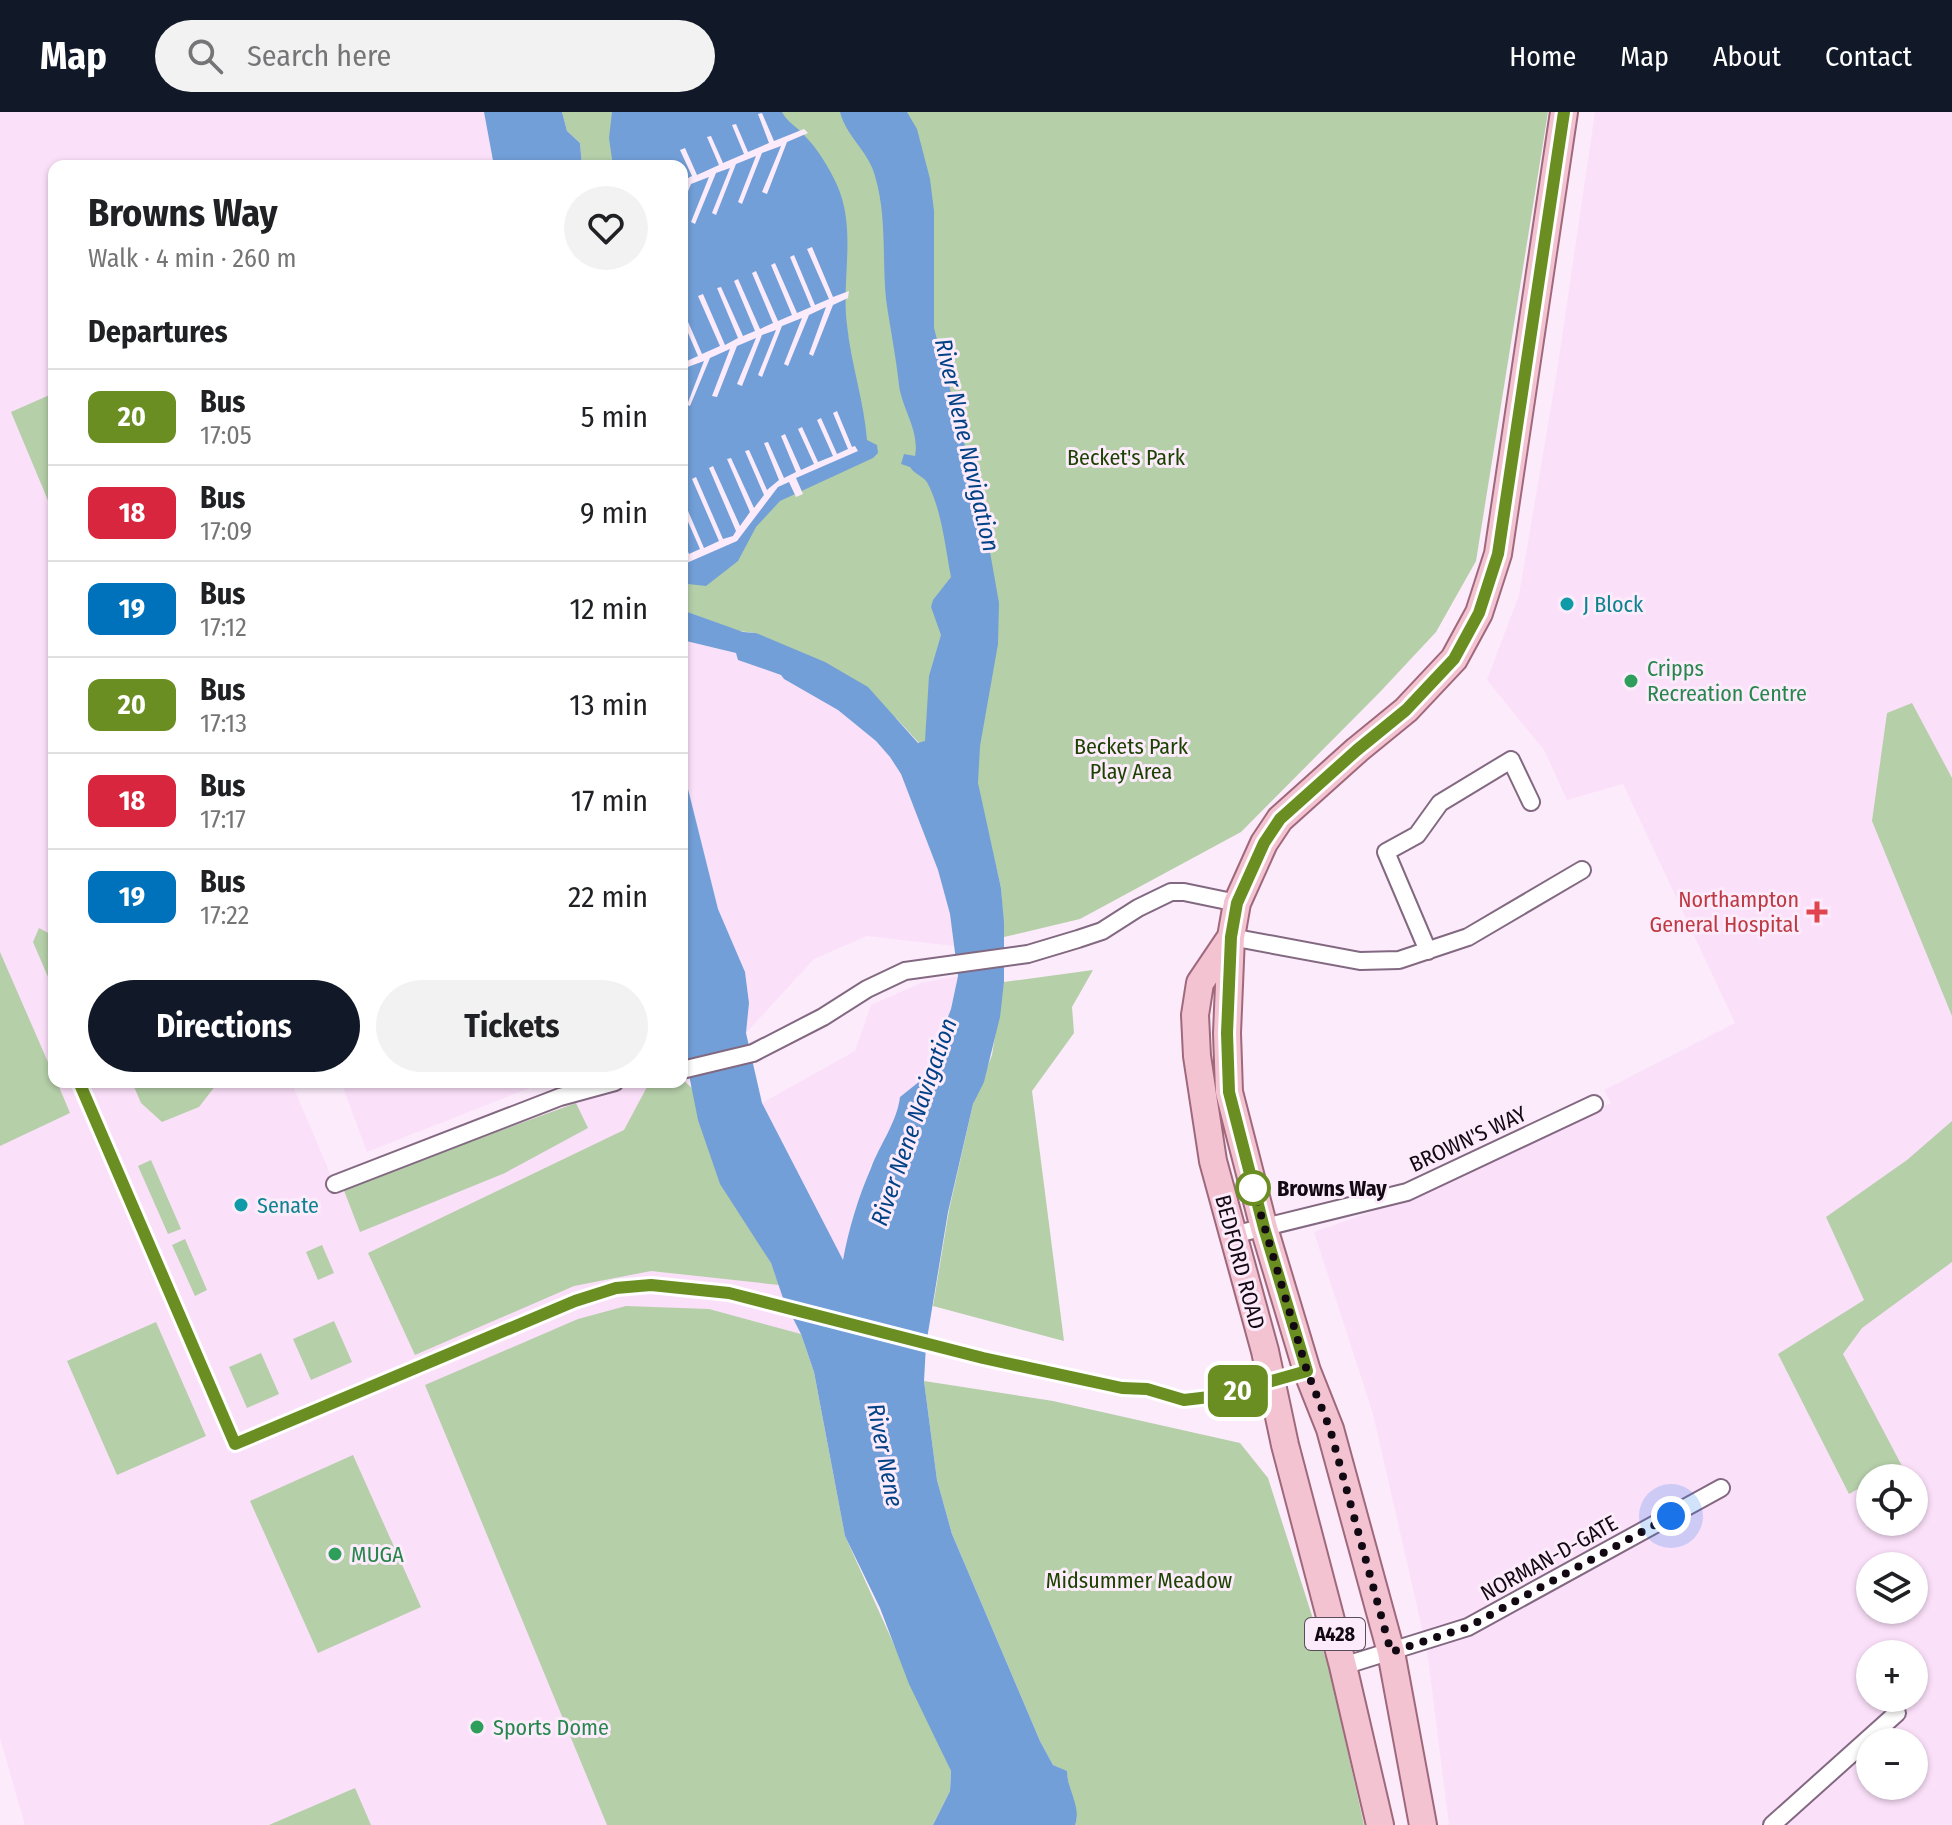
<!DOCTYPE html>
<html lang="en">
<head>
<meta charset="utf-8">
<style>
  body { margin:0; font-family:"Fira Sans Condensed",sans-serif; background:#f2f2f2; color:#202124; height:100vh; display:flex; flex-direction:column; font-size:30px; white-space:nowrap }
  * { box-sizing:border-box; margin:0 }
  p { font-size:26px; color:#757577 }
  .icon { flex:none; width:44px; height:44px; fill:none; stroke:currentColor; stroke-width:2; stroke-linecap:round; stroke-linejoin:round }
  .map { position:relative; flex:1; overflow:hidden }
  .sheet { position:absolute; left:48px; top:48px; width:640px; height:928px; display:flex; flex-direction:column; background:#fff; border-radius:16px; box-shadow:0 2px 6px #0004 }
  .sheet>* { flex:none }
  .badge { padding:0 16px; border-radius:12px; font-size:28px; line-height:52px }
  .tools { position:absolute; left:1856px; top:1352px; display:grid; gap:16px }
  .tools a { display:grid; place-items:center; width:72px; height:72px; border-radius:50%; background:#fff; box-shadow:0 2px 6px #0004; font-size:40px }
  .you { position:absolute; width:40px; height:40px; margin:-20px; border:6px solid #fff; border-radius:50%; background:#1a73e8; box-shadow:0 0 0 12px #1a73e833 }
  .map>.badge { position:absolute; translate:-50% -50%; box-shadow:0 0 0 4px #fff }
  h2 { padding:0 40px; font-size:30px; line-height:72px }
  .round { display:grid; place-items:center; flex:none; width:84px; height:84px; border-radius:42px; background:#f2f2f2 }
  .overview { display:flex; align-items:center; justify-content:space-between; height:136px; padding:0 40px }
  h1 { font-size:38px; font-weight:700; line-height:60px }
  .action { display:flex; gap:16px; margin-top:auto; padding:16px 40px }
  .action a { flex:1; height:92px; border-radius:48px; background:#111827; color:#fff; font-size:32px; font-weight:700; line-height:92px; text-align:center }
  .action a+a { background:#f2f2f2; color:#202124 }
  ul { padding:0; list-style:none }
  li { display:flex; align-items:center; gap:24px; height:96px; padding:0 40px; border-top:2px solid #e0e0e0 }
  li div { flex:1 }
  li b { display:block; font-size:30px }
  li em { font-style:normal }
  li .badge { min-width:88px; font-weight:700; text-align:center }
  header { display:flex; align-items:center; gap:48px; box-sizing:border-box; height:112px; padding:0 40px; background:#111827; color:#fff }
  header strong { font-size:38px }
  nav { display:flex; gap:44px; margin-inline-start:auto; font-size:28px }
  .search { width:560px; height:72px; background:#f2f2f2; display:flex; align-items:center; gap:20px; box-sizing:border-box; padding:0 28px; border-radius:44px; color:#757577; font-size:30px }
  .map>svg:first-child { display:block }
  .built { fill:#fbe0fa; fill-rule:evenodd }
  .green { fill:#b5cfa9 }
  .water { fill:#729fd8 }
  .pier { fill:#fcebfb }
  .lines { fill:none; stroke-linecap:round; stroke-linejoin:round }
  .minor-casing { stroke:#826981; stroke-width:20 }
  .primary-casing { stroke:#9f687b; stroke-width:30 }
  .minor { stroke:#fff; stroke-width:16 }
  .primary { stroke:#f3c3d1; stroke-width:26 }
  .line-casing { stroke:#fff; stroke-width:18 }
  .line { stroke:#6b8e23; stroke-width:12 }
  .walk { stroke:#120912; stroke-width:8; stroke-dasharray:0 14.4 }
  .culture-dot { fill:#0f9aa8; stroke:#fcebfb; stroke-width:3 }
  .leisure-dot { fill:#2e9e5b; stroke:#fcebfb; stroke-width:3 }
  .health-dot { fill:#e0444e; stroke:#fcebfb; stroke-width:3 }
  .stop-dot { fill:#fff; stroke:#6b8e23; stroke-width:4 }
  .labels { text-anchor:middle; dominant-baseline:central; stroke-width:6; stroke-linejoin:round; paint-order:stroke }
  .shield { fill:#fcebfb; stroke:#584d58; stroke-width:2 }
  .shield-label { font-size:20px; font-weight:bold; fill:#120912 }
  .park-label { font-size:22px; fill:#1c4200; stroke:#fcebfb }
  .culture-label { font-size:22px; fill:#0d838f; stroke:#fcebfb; text-anchor:start }
  .leisure-label { font-size:22px; fill:#27864d; stroke:#fcebfb; text-anchor:start }
  .health-label { font-size:22px; fill:#be3a42; stroke:#fcebfb; text-anchor:end }
  .street-label { font-size:22px; fill:#120912; stroke:#fcebfb }
  .stop-label { font-size:22px; font-weight:bold; fill:#120912; stroke:#fcebfb; text-anchor:start }
  .water-label { font-size:24px; font-style:italic; fill:#004285; stroke:#fcebfb }
</style>
</head>
<body>
<header>
<strong>Map</strong>
<div class="search"><svg class="icon" aria-label="search" viewBox="0 0 24 24"><circle cx="10" cy="10" r="6"/><path d="M15 15l6 6"/></svg>Search here</div>
<nav><a>Home</a><a>Map</a><a>About</a><a>Contact</a></nav>
</header>
<div class="map">
<svg width="1952" height="1713" viewBox="0 0 1952 1713">
  <rect width="100%" height="100%" fill="#fcebfb"/>
  <path class="built" d="M0,0h484l10,54h-440v916h247l-8,4 44,104 279,-102 66,-6 2,-3 9,10 6,31 72,143 13,38 17,33 37,167 95,324h-908l-25,-87z
    M1595,0h357v1713h-503l-22,-175 -54,-236 -59,-182 103,-36 194,-93 -7,-13 131,-67 -112,-239 -56,16 -23,-50 -57,-70 32,-85 38,-224zM1870,1366h44v44h-44zM1870,1454h44v44h-44zM1870,1542h44v44h-44zM1870,1630h44v44h-44z
    M682,528l54,13 3,7 42,15 3,4 54,31 38,31 14,16 11,17 37,96 12,44 5,32 -88,-10 -53,23 -68,74 3,-30 -4,-31 -27,-63 -36,-144z
    M958,864l-7,33 -26,69 -25,19 -2,15 -27,53 -17,47 -11,49 -81,-158 93,-52 16,-46 50,-22z
    M341,970h204l-178,70z"/>
  <path class="green" d="M562,0h986l-72,449 -40,71 -56,60 -139,140 -161,87 -76,18 -3,-49 -17,-74 -87,-95 -141,-86 -18,-2 -56,-21v-444h-100l-2,-23 -13,-12z
    M54,281v116l-2,1 -41,-98z
    M1912,591l40,75v238l-80,-195 15,-108z
    M39,816l13,7 2,5v51l-21,-49z
    M0,840l54,124v6h3l13,31 -70,33z
    M1093,858l-21,37 2,26 -42,58 32,250 -131,-35 16,-96 24,-106 19,-49 12,-73z
    M682,967l11,10 6,31 49,104 23,39 8,22 -128,-14 -77,15 -159,69 -47,-102 256,-123 24,-45 34,-3z
    M132,970h83l1,3 -17,22 -37,15 -21,-19z
    M576,991l12,25 -83,45 -145,59 -17,-44z
    M1952,1009v141l-90,66 -19,26 59,112 -24,12h-8v4l-21,12 -71,-140 86,-54 -38,-83 81,-57z
    M151,1048l30,69 -13,5 -30,-68z
    M185,1127l22,51 -12,6 -23,-51z
    M322,1133l12,28 -16,7 -12,-28z
    M626,1194l83,3 92,25 13,38 31,164 106,235 -1,20 -17,34h-326l-182,-440 153,-66z
    M334,1209l18,41 -41,18 -18,-41z
    M156,1210l50,114 -89,39 -50,-114z
    M261,1241l18,41 -32,14 -18,-41z
    M924,1269l129,20 187,42 28,35 62,194 34,153h-289l2,-7 -11,-47 -13,-6 -13,-24 -88,-207 -15,-54z
    M353,1343l68,152 -103,46 -68,-152z
    M355,1676l16,37h-102z"/>
  <path class="water" d="M484,0h78l5,19 13,12 2,23h-88z
    M612,0h170c5,10 14,14 21,22 14,14 26,33 34,51 20,45 4,93 10,140 4,39 17,76 20,115l10,5 1,8 -5,5 -93,43 -24,26 -18,34 -32,25 -18,-2 -6,2v-420h-69l-4,-28z
    M840,0h67l10,17 13,50 4,32v117l50,190 15,85 -1,41 -18,102 -2,37 23,105 3,35v59l-4,35 -16,65 -11,22 -25,108 -22,133 -2,36 13,99 15,54 88,207 13,24 14,6c0,18 15,37 8,54h-142l17,-34 1,-20 -42,-87 -29,-76 -35,-72 -31,-164 -13,-38 -17,-33 -13,-38 -51,-79 -22,-64 -16,-80v-275l36,144 27,63 4,31 -3,30 16,70 81,157c6,-32 15,-62 28,-92 9,-24 26,-46 29,-71l25,-20 26,-68 7,-33 -8,-62 -12,-44 -37,-96 -11,-17 -14,-16 -38,-31 -54,-31 -3,-4 -43,-15 -2,-7 -54,-13v-30l61,22 13,1 69,29 43,25 50,56 7,-2 4,-65 12,-41 -10,-28 2,-7 18,-23c-6,-31 -9,-65 -23,-93 -4,-8 -13,-9 -18,-17l-9,-3 3,-10 11,2c5,-25 -13,-47 -16,-71 -3,-29 -9,-57 -13,-86 -4,-41 1,-83 -11,-123 -6,-24 -29,-40 -35,-64z"/>
  <path class="pier" d="M762,1l12,28 30,-12 4,4 -21,9 -20,52 -5,-2 19,-46 -19,7 -20,51 -4,-2 18,-46 -20,8 -20,51 -4,-2 18,-45 -14,5 -21,51 -4,-2 18,-45 -18,7 -9,22 2,-18h-2v-7l10,-5 -12,-26 5,-2 12,27 22,-10 -12,-28 4,-1 12,27 21,-9 -12,-29 4,-1 12,28 21,-9 -11,-29z
    M812,135l21,50 16,-6 -1,7 -15,7 -20,51 -4,-2 17,-47 -17,8 -21,51 -4,-2 18,-46 -20,8 -20,51 -4,-2 18,-45 -14,5 -20,51 -5,-2 19,-46 -19,8 -20,51 -5,-1 18,-47 -20,9 -20,48 -3,-1 17,-44 -19,7 -3,8v-26l5,11 11,-5 -16,-37v-11l20,46 18,-8 -22,-50 5,-2 22,51 13,-7 -21,-50 4,-1 22,49 12,-5 -21,-50 4,-2 22,50 13,-6 -21,-50 4,-2 22,50 14,-6 -21,-50 4,-2 22,50 14,-6 -21,-50 4,-2 21,50 14,-6 -22,-50z
    M837,299l15,36 3,-1 3,5 -62,27 7,16 -7,3 -7,-15 -11,5 -41,54 -55,24v-7l3,-2 -3,-18 7,16 11,-5 -18,-41v-11l22,51 15,-7 -27,-62 4,-2 27,62 10,-3 3,-5 -27,-63 4,-2 27,60 10,-14 -23,-53 4,-1 23,50 10,-13 -19,-44 4,-1 18,40 12,-10 -15,-37 4,-1 16,36 12,-6 -15,-36 4,-2 16,36 13,-6 -16,-35 4,-2 16,35 15,-6 -16,-36 4,-2 16,36 11,-5 -15,-36z"/>
  <g class="lines">
    <g class="minor-casing">
      <path id="minor" d="M1231,825l129,24 39,-1 69,-23 114,-67
        M1428,839l-42,-99 31,-17 23,-32 71,-43 20,42
        M682,958l71,-17 70,-36 44,-28 38,-18 123,-17 50,-15 24,-8 36,-23 33,-16h13l53,11
        M335,1072l225,-87 55,-15
        M1233,1123l174,-43 187,-88
        M1343,1554l125,-39 253,-139
        M1772,1713l125,-112"/>
    </g>
    <g class="primary-casing">
      <path id="primary" d="M1231,825l-31,46 -5,32 2,41 16,105 52,190 20,94 58,221 37,159
        M1423,1713l-32,-173 -61,-223 -23,-58 -43,-143 -35,-136 -2,-59 4,-96 6,-34 27,-60 16,-24 77,-69 49,-40 48,-51 25,-46 19,-59 66,-442"/>
    </g>
    <use href="#minor" class="minor"/>
    <use href="#primary" class="primary"/>
  </g>
  <g class="lines">
    <g class="line-casing">
      <path id="line" d="M79,970l156,362 340,-143 41,-13 35,-3 78,8 254,65 139,30 25,1 37,11 34,-4 89,-25 -43,-143 -35,-136 -2,-59 4,-96 6,-34 27,-60 16,-24 77,-69 49,-40 48,-51 25,-46 19,-59 66,-442"/>
    </g>
    <use href="#line" class="line"/>
    <path class="walk" d="M1253,1076l54,183 23,58 61,223 77,-25 203,-111"/>
  </g>
  <g class="culture-dot">
    <circle cx="1567" cy="492" r="8"/>
    <circle cx="241" cy="1093" r="8"/>
  </g>
  <g class="leisure-dot">
    <circle cx="1631" cy="569" r="8"/>
    <circle cx="335" cy="1442" r="8"/>
    <circle cx="477" cy="1615" r="8"/>
  </g>
  <path class="health-dot" d="M1813 788h8v8h8v8h-8v8h-8v-8h-8v-8h8z"/>
  <circle class="stop-dot" cx="1253" cy="1076" r="16"/>
  <g class="labels">
    <rect class="shield" x="1305" y="1506" width="60" height="32" rx="6"/>
    <g class="shield-label">
      <text x="1335" y="1522">A428</text>
    </g>
    <g class="park-label">
      <text x="1126" y="345">Becket's Park</text>
      <text x="1131" y="634">Beckets Park<tspan x="1131" dy="25">Play Area</tspan></text>
      <text x="1139" y="1468">Midsummer Meadow</text>
    </g>
    <g class="culture-label">
      <text x="1583" y="492">J Block</text>
      <text x="257" y="1093">Senate</text>
    </g>
    <g class="leisure-label">
      <text x="1647" y="556">Cripps<tspan x="1647" dy="25">Recreation Centre</tspan></text>
      <text x="351" y="1442">MUGA</text>
      <text x="493" y="1615">Sports Dome</text>
    </g>
    <g class="health-label">
      <text x="1799" y="787">Northampton<tspan x="1799" dy="25">General Hospital</tspan></text>
    </g>
    <g class="street-label">
      <text transform="translate(1468 1027) rotate(-25)">BROWN'S WAY</text>
      <text transform="translate(1240 1150) rotate(75)">BEDFORD ROAD</text>
      <text transform="translate(1549 1446) rotate(-29)">NORMAN-D-GATE</text>
    </g>
    <g class="stop-label">
      <text x="1277" y="1076">Browns Way</text>
    </g>
    <g class="water-label">
      <text transform="translate(967 333) rotate(77)">River Nene Navigation</text>
      <text transform="translate(914 1010) rotate(-71)">River Nene Navigation</text>
      <text transform="translate(885 1343) rotate(79)">River Nene</text>
    </g>
  </g>
</svg>
<div class="tools">
<a><svg class="icon" aria-label="locate" viewBox="0 0 24 24"><circle cx="12" cy="12" r="6"/><path d="M12 2v4M12 18v4M2 12h4M18 12h4"/></svg></a>
<a><svg class="icon" aria-label="layers" viewBox="0 0 24 24"><path d="M12 4l9 5-9 5-9-5zM3 14l9 5 9-5"/></svg></a>
<a>+</a>
<a>−</a>
</div>
<div class="you" style="left:1671px;top:1404px"></div>
<b class="badge" style="left:1238px;top:1279px;background:#6b8e23;color:#fff">20</b>
<section class="sheet">
<div class="overview"><div><h1>Browns Way</h1><p>Walk · 4 min · 260 m</p></div><a class="round"><svg class="icon" aria-label="heart" viewBox="0 0 24 24"><path d="M12 20l-8-8c-3-5 5-10 8-4 3-6 11-1 8 4z"/></svg></a></div>
<h2>Departures</h2>
<ul>
<li><span class="badge" style="background:#6b8e23;color:#fff">20</span><div><b>Bus</b><p>17:05</p></div><em>5 min</em></li>
<li><span class="badge" style="background:#d7263d;color:#fff">18</span><div><b>Bus</b><p>17:09</p></div><em>9 min</em></li>
<li><span class="badge" style="background:#0072bc;color:#fff">19</span><div><b>Bus</b><p>17:12</p></div><em>12 min</em></li>
<li><span class="badge" style="background:#6b8e23;color:#fff">20</span><div><b>Bus</b><p>17:13</p></div><em>13 min</em></li>
<li><span class="badge" style="background:#d7263d;color:#fff">18</span><div><b>Bus</b><p>17:17</p></div><em>17 min</em></li>
<li><span class="badge" style="background:#0072bc;color:#fff">19</span><div><b>Bus</b><p>17:22</p></div><em>22 min</em></li>
</ul>
<div class="action"><a>Directions</a><a>Tickets</a></div>
</section>
</div>
</body>
</html>
